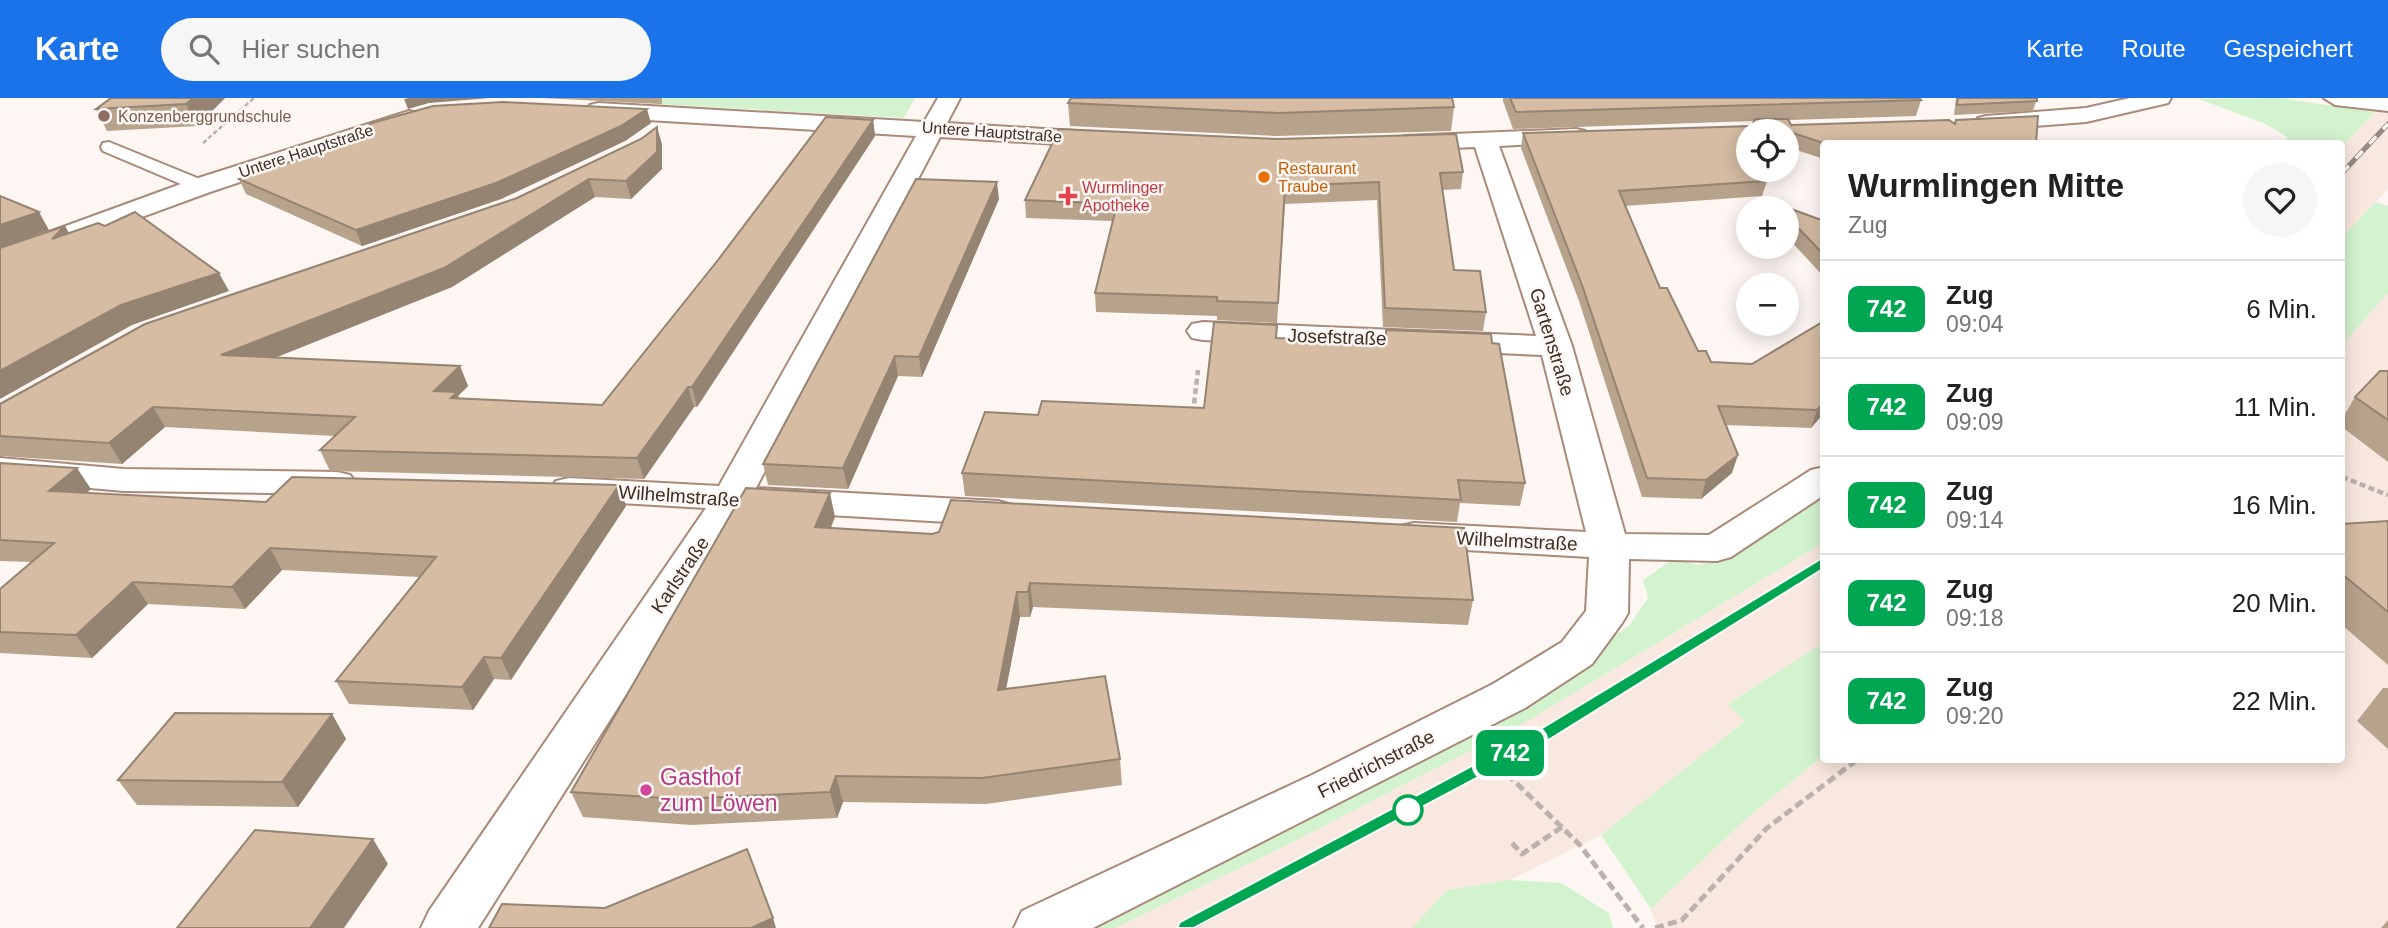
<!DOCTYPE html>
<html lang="de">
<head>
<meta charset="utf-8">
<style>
  body { margin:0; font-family:Arial,sans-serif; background:#f6f6f6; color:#222; height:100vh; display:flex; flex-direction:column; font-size:26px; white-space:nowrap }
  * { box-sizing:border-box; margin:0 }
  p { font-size:23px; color:#767676 }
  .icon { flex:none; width:38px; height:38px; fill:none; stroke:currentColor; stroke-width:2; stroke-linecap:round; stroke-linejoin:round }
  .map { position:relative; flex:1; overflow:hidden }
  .details { position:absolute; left:1820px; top:42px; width:525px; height:623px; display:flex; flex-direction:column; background:#fff; border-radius:7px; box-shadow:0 4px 18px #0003 }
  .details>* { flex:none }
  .badge { padding:0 14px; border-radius:10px; font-size:24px; line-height:46px }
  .tools { position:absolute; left:1736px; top:21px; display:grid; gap:14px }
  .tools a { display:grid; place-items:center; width:63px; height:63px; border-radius:50%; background:#fff; box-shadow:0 4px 18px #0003; font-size:35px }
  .map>.badge { position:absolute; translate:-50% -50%; box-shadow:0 0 0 4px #fff }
  .round { display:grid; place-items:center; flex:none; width:74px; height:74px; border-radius:37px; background:#f6f6f6 }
  .headline { display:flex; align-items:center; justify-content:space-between; height:119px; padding:0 28px }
  h1 { font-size:33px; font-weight:600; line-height:52px }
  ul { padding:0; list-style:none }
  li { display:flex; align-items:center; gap:21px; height:98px; padding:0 28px; border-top:2px solid #e0e0e0 }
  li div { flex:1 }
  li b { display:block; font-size:26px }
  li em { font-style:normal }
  li .badge { min-width:77px; font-weight:700; text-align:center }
  header { display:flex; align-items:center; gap:42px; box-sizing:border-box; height:98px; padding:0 35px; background:#1a73e8; color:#fff }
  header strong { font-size:33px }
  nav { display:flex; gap:38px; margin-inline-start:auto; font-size:24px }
  .search { width:490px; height:63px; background:#f6f6f6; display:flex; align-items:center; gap:18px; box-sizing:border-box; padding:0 24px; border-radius:38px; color:#767676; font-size:26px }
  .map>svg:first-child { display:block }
  .built { fill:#f9e8df }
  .green { fill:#d3f3ce }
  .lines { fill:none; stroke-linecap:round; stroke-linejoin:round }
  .service-casing { stroke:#a98a7a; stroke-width:4 }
  .minor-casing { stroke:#a98a7a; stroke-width:4 }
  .path-far2 { stroke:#bbb2ad; stroke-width:2.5; stroke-dasharray:4.5 2.5; stroke-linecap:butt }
  .path-far1 { stroke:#bbb2ad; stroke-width:4.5; stroke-dasharray:6 3.5; stroke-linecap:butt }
  .path { stroke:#bbb2ad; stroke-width:5; stroke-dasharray:9 4.5; stroke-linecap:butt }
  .service { fill:#fff; fill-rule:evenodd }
  .minor { fill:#fff; fill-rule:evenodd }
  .rail-far2-casing { stroke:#948984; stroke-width:5 }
  .rail-far1-casing { stroke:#948984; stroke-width:7 }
  .rail-casing { stroke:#948984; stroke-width:9 }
  .rail-far2 { stroke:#fdf6f3; stroke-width:3.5; stroke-dasharray:10; stroke-linecap:butt }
  .rail-far1 { stroke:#fdf6f3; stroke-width:4.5; stroke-dasharray:14; stroke-linecap:butt }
  .rail { stroke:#fdf6f3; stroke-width:6; stroke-dasharray:19; stroke-linecap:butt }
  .wall { fill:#b7a28c }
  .shaded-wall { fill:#958472 }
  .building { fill:#d5bca3; stroke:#958472; stroke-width:2 }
  .line { fill:#00a651; stroke:#fff; stroke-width:2 }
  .education-dot { fill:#8d6e63; stroke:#fdf6f3; stroke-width:2.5 }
  .food-dot { fill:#e8710a; stroke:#fdf6f3; stroke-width:2.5 }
  .health-dot { fill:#e0444e; stroke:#fdf6f3; stroke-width:2.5 }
  .hotel-dot { fill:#d1479c; stroke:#fdf6f3; stroke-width:2.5 }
  .stop-dot { fill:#fff; stroke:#00a651; stroke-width:3.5 }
  .labels { text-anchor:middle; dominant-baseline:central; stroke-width:5; stroke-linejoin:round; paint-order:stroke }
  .far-education-label { font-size:16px; fill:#785e54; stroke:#fdf6f3; text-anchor:start }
  .far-street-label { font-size:16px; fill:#3d3029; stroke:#fdf6f3 }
  .far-food-label { font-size:16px; fill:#c56008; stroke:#fdf6f3; text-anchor:start }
  .far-health-label { font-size:16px; fill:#be3a42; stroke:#fdf6f3; text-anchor:start }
  .street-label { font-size:19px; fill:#3d3029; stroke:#fdf6f3 }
  .near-hotel-label { font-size:23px; fill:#b23c85; stroke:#fdf6f3; text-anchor:start }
</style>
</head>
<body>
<header>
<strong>Karte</strong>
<div class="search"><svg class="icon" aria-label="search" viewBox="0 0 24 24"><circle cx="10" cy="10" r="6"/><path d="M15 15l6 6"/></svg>Hier suchen</div>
<nav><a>Karte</a><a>Route</a><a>Gespeichert</a></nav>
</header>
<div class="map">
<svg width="2388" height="830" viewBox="0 0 2388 830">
  <rect width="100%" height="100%" fill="#fdf6f3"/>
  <path class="built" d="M2388,1v90l-46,49v-91z
    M2388,195v635h-730l-7,-19 97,-92 75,-61 1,4h518v-415z
    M1823,445v100l-95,61 17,17 -144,114 -91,45 -63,10 -35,38h-297l162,-78 247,-127z"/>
  <path class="green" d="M608,0h307l-11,20 -302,-17z
    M2279,0l96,14 -33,35v-3l-61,-1 7,-6 -25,-14 -64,-24z
    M2375,104l13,4v87l-46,52v-107z
    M1823,396v49l-299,180 -247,127 -162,78h-53l272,-131 180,-96 115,-75 19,-28 -5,-18 30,-21 25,6 36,-9z
    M1823,545v113l-75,61 -97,92 -50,-74 144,-114 -17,-17z
    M1510,782l51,3 48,30 4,15h-201l35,-38z"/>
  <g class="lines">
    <g class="service-casing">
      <path id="service" d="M109,44l98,40 3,4 -3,4h-12l-92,-39 -2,-4 2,-4z"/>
    </g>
    <g class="minor-casing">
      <path id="minor" d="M938,0h22l-13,25 160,10 9,2 3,5 -3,5 -9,2 -167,-10 -184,351 242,13 14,4 5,8 -5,8 -14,4 -255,-15 -265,418h-57l8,-17 277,-403 -137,-8 -13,-3 -6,-8 6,-8 13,-3 150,8 197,-350 -318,-19 -8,-2 -4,-5 4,-5 8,-2 326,19z
        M2130,0h41l-3,5 -82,19 -100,8 -8,-2 -4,-5 4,-5 8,-2 100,-8z
        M2324,0h64v13l-53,-6z
        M409,13l8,2 4,5 -4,5 -207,69 -210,77v-19l192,-70z
        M1576,31l9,2 3,5 -3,5 -86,5 73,200 53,188 84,1 102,-65 13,-3v28l-93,62 -14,4 -88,-2 -1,54 -6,10 -30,41 -67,44 -432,220h-79l8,-17 290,-136 181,-91 69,-42 24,-31 3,-54 -175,-10 -14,-3 -6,-9 6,-9 14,-3 172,9 -44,-177 -339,-15 -11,-2 -5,-7 5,-7 11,-2 333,14 -61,-189 -70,3 -9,-2 -3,-5 3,-5 9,-2z
        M0,360l124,11 213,3 13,3 6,8 -6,8 -13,3 -213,-3 -124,-11z"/>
    </g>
    <path class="path-far2" d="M203,45l51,-45"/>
    <path class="path-far1" d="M1193,315l5,-43
      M2342,379l46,18"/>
    <path class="path" d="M1507,676l72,70 64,84
      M1512,745l10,11 40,-27
      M1655,830l27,-8 85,-92 90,-68"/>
    <use href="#service" class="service"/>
    <use href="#minor" class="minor"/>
    <g class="rail-far2-casing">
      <path id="rail-far2" d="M2342,75l46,-49"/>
    </g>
    <g class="rail-far1-casing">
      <path id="rail-far1" d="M1810,472l14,-8"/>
    </g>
    <g class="rail-casing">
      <path id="rail" d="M1187,830l357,-194 269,-165"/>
    </g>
    <use href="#rail-far2" class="rail-far2"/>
    <use href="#rail-far1" class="rail-far1"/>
    <use href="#rail" class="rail"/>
  </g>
  <path class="wall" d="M225,0l-28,28 -90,5 -11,-22z
    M541,0h121v6z
    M1503,0h416l2,2 -5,16 -127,4 2,5 163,-2 2,-3 80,24h-212v15l-37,-12v-16h-39l23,39 -9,26 -137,10 35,82 38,63 13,11 41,2 72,-42v91l-13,15 -85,-3 6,48 -31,26 -59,-2 -63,-196 -58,-153 2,-15 229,-7 2,-5 -241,8 -10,-28z
    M1956,0h81l-4,13 -79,4z
    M1068,5l386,4 -3,24 -174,5 -207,-10z
    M873,22l2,16 -178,271h-3l-50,72 -314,-8 -10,-21 15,-14 -170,-9 -43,37 -122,-8v-52l517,-206 145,-54v25l-31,30 -36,-2 -143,90 -176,70 184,9 8,20 -10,10 1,2 143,7z
    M651,25l-26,18 -124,58 -139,47 -116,-52 -7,-15z
    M1059,31l404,43 -2,17 -19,1 12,80 32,42 -3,19 -100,-4 -6,-127 -92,4 -8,119 -60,-3v-4l-121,-4 -1,-19 18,-72 -87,-3 -1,-18z
    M999,101l-77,178 -24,-1 -50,113 -80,-4 -5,-21z
    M1775,105l49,18v56l-37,-40v-29h-13z
    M1386,232l139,153 -5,23 -60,-3 -3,19 -492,-26 -3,-23 76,-58 166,-7 72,-70 106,3 3,-1z
    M2388,273v91l-46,-35v-8l13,-22z
    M0,365l91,26 -4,4 179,9 353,-17 7,21 -115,174 -17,-1 -21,31 -124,-6 -13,-23 83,-104 -137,-7 -37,39 -97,-5 -56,54 -92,-5v-64l31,-27 -31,-1z
    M835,419l-4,11 642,72 -5,25 -435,-18 -3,10h-10l-14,72 114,70 2,26 -136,19 -143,-2 -6,16 -146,7 -108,-8 -12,-25z
    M2388,423v144l-46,-40v-101z
    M2383,590h5v61l-31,-28z
    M332,616l14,25 -48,68 -161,-2 -19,-25z
    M2388,822v8h-7z"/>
  <path class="shaded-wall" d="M193,0h32l-28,28 -11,-22z
    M409,0h81l-61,5 -21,6 -4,-10z
    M647,11l4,14 -26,18 -124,58 -139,47 -6,-16z
    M873,22l2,16 -178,271 -5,-20z
    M657,29l5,17v25l-31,30 -5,-18z
    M589,81l6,18 -143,90 -220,88 -11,-20z
    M997,84l2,17 -77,178 -3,-20z
    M39,114l10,18 -49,18v-23z
    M65,128l11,19 -24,-6z
    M219,175l10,18 -97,34 -132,74v-28l121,-66z
    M895,258l3,20 -50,113 -5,-21z
    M460,268l8,20 -10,10 7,17 -31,-22z
    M688,289l6,20 -50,72 -7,-21z
    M1824,304v11l-13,15 6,-18z
    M153,309l12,20 -43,37 -13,-21z
    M1738,357l-6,18 -31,26 5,-19z
    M77,370l14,21 -27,23 -15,-21z
    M619,387l7,21 -115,174 -10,-22z
    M830,395l5,24 -15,34 -5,-24z
    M270,450l12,22 -37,39 -13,-22z
    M133,484l15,22 -56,54 -16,-23z
    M1030,485l3,24 -3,10 -2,-25z
    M1017,494l3,25 -19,98 -3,-25z
    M484,559l10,22 -21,31 -11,-23z
    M332,616l14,25 -48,68 -16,-25z
    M836,678l7,26 -6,16 -7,-26z
    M373,741l15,25 -44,64h-34z
    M773,820l3,10h-25z"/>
  <path class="building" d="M111,0h82l-7,6 -90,5z
    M1071,0h381l2,9 -176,6 -210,-10z
    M1510,0h409l2,2 -405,12z
    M1958,0h79v3l-80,4z
    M503,4l144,7 -26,17 -125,57 -140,47 -117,-51 106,-36 27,-20 61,-17z
    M2038,18l-2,28h-210l-42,-14v1h-36v39h22l-4,11 -147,10 41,97h7l31,63h8l5,11 41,2 72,-43v81l-7,8 -99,-4 20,49 -32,25 -59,-2 -65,-193 -59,-152 229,-7 3,-7h33l3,6 158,-5 6,4 1,-4z
    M826,19l47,3 -181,267h-4l-51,71 -317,-8 35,-33 -202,-10 -44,36 -109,-7v-32l145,-80 372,-126 124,-59 16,-12v25l-31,29 -37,-2 -145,89 -223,87 239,11 -26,25 23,1 -6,6 151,7 116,-145z
    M1059,31l219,10 178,-5 7,38 -23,1 14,97 26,1 6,41 -101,-4 -6,-126 -94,4 -7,117 -61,-2v-4l-122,-4 22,-89 -92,-4z
    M916,81l81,3 -78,175 -24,-1 -52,112 -80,-4z
    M0,98l39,16 -39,13z
    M1775,105l49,18v34l-37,-39v-8h-7z
    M135,114l84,61 -98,32 -121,66v-123l65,-22 -13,13 46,-16 7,3z
    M1214,224l63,3 -1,13 106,3 4,-2v-9l105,4 1,9 7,1 26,139 -67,-3 3,20 -499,-27 23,-61 53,3 4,-14 162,7z
    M2380,273h8v49l-33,-23z
    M0,365l77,5 -28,23 217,11 26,-25 327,8 -118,173 -17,-1 -22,30 -126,-6 100,-124 -166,-9 -38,39 -99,-5 -57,53 -76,-3v-43l54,-46 -54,-3z
    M746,390l84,5 -15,34 117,7 7,-2 12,-32 513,28 9,72 -443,-17 -2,9h-11l-19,98 107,-14 15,83 -138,19 -146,-2 -6,16 -149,7 -110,-7z
    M2388,423v91l-46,-38v-50z
    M175,615l157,1 -50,68 -164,-2z
    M255,732l118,9 -63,89h-133z
    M747,751l26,69 -22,10h-262l13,-24 103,4z"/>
  <path class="line" d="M1824,459l7,5 -2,3 -279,174 -356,189h-17l3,-6 359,-192z"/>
  <circle class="education-dot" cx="104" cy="18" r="7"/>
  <circle class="food-dot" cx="1264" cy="79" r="7"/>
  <path class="health-dot" d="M1064.5 87.5h7v7h7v7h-7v7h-7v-7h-7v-7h7z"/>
  <circle class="hotel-dot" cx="646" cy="692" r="7"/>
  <circle class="stop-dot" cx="1408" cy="712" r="14"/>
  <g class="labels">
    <g class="far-education-label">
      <text x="118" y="18">Konzenberggrundschule</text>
    </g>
    <g class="far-street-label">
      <text transform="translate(992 34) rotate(4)">Untere Hauptstraße</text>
      <text transform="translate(306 53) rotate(-18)">Untere Hauptstraße</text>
    </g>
    <g class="far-food-label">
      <text x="1278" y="70">Restaurant<tspan x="1278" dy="18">Traube</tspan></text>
    </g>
    <g class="far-health-label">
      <text x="1082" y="89">Wurmlinger<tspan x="1082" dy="18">Apotheke</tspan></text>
    </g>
    <g class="street-label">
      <text transform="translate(1337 239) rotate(2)">Josefstraße</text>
      <text transform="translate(1552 244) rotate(73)">Gartenstraße</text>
      <text transform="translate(679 398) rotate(4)">Wilhelmstraße</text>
      <text transform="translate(1517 443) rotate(3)">Wilhelmstraße</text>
      <text transform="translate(680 477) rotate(-56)">Karlstraße</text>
      <text transform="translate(1376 666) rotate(-27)">Friedrichstraße</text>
    </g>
    <g class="near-hotel-label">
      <text x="660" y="679">Gasthof<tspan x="660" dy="26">zum Löwen</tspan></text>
    </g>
  </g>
</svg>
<div class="tools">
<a><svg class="icon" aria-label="locate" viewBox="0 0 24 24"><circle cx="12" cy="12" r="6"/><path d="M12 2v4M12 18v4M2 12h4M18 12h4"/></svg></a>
<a>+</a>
<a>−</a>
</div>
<b class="badge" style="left:1510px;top:655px;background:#00a651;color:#fff">742</b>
<section class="details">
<div class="headline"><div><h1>Wurmlingen Mitte</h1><p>Zug</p></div><a class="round"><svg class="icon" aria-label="heart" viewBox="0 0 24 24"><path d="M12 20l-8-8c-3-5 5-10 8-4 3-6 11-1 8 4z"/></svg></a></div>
<ul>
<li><span class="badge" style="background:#00a651;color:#fff">742</span><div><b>Zug</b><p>09:04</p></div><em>6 Min.</em></li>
<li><span class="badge" style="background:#00a651;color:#fff">742</span><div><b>Zug</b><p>09:09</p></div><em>11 Min.</em></li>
<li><span class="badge" style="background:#00a651;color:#fff">742</span><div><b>Zug</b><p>09:14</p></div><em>16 Min.</em></li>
<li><span class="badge" style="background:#00a651;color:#fff">742</span><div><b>Zug</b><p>09:18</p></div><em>20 Min.</em></li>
<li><span class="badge" style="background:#00a651;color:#fff">742</span><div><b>Zug</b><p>09:20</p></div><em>22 Min.</em></li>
</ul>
</section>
</div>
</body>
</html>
